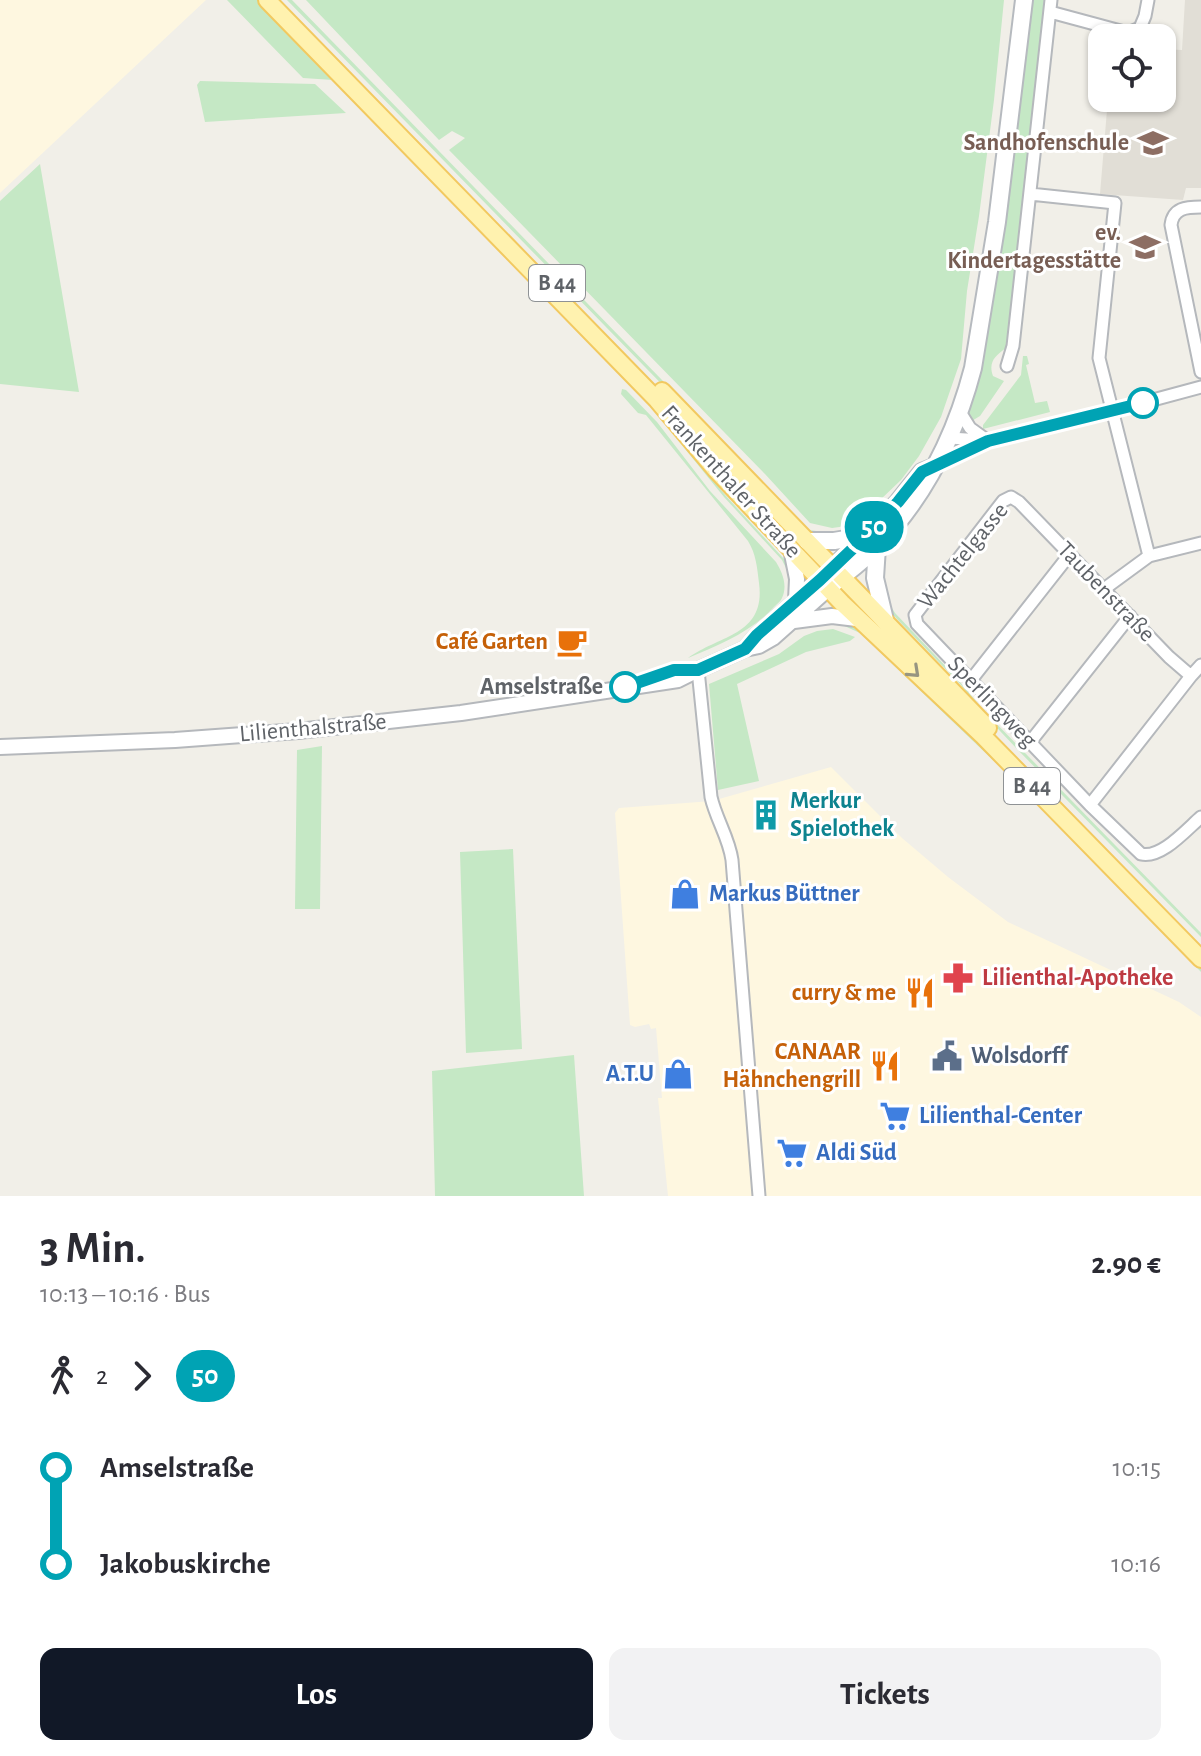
<!DOCTYPE html>
<html lang="de">
<head>
<meta charset="utf-8">
<style>
  body { margin:0; font-family:"Alegreya Sans",sans-serif; background:#f2f2f3; color:#2b2b33; height:100vh; display:flex; flex-direction:column; font-size:30px; white-space:nowrap }
  * { box-sizing:border-box; margin:0 }
  p { font-size:26px; color:#7c7c81 }
  .icon { flex:none; width:44px; height:44px; fill:none; stroke:currentColor; stroke-width:2; stroke-linecap:round; stroke-linejoin:round }
  .map { position:relative; height:1196px; overflow:hidden }
  .details { display:flex; flex-direction:column; background:#fff; flex:1 }
  .details>* { flex:none }
  .badge { padding:0 16px; border-radius:26px; font-size:28px; line-height:52px }
  .buttons { position:absolute; left:1088px; top:24px; display:grid; gap:16px }
  .buttons a { display:grid; place-items:center; width:88px; height:88px; border-radius:16px; background:#fff; box-shadow:0 2px 6px #0004; font-size:40px }
  .map>.badge { position:absolute; translate:-50% -50%; box-shadow:0 0 0 4px #fff }
  .legs { display:flex; align-items:center; gap:12px; height:88px; padding:0 40px; font-size:26px }
  .legs p { margin-inline-start:auto }
  .overview { display:flex; align-items:center; justify-content:space-between; height:136px; padding:0 40px }
  h1 { font-size:44px; font-weight:700; line-height:60px }
  .cta { display:flex; gap:16px; margin-top:auto; padding:16px 40px }
  .cta a { flex:1; height:92px; border-radius:16px; background:#111827; color:#fff; font-size:32px; font-weight:700; line-height:92px; text-align:center }
  .cta a+a { background:#f2f2f3; color:#2b2b33 }
  ul { padding:0 40px; list-style:none }
  li { display:flex; align-items:center; gap:28px; height:96px; font-size:30px }
  li i { display:grid; place-items:center; width:12px; height:100%; margin:0 10px; background:currentColor }
  li i::after { content:''; width:20px; height:20px; margin:-10px; border:6px solid; border-radius:50%; background:#fff }
  li p { margin-inline-start:auto }
  li:first-child i { background:linear-gradient(#0000 50%,currentColor 0) }
  li:last-child i { background:linear-gradient(currentColor 50%,#0000 0) }
  .map>svg:first-child { display:block }
  .commercial { fill:#fef7e0 }
  .education { fill:#e1ded6 }
  .green { fill:#c5e8c5 }
  .lines { fill:none; stroke-linecap:round; stroke-linejoin:round }
  .minor-casing { stroke:#b5b8bc; stroke-width:15 }
  .tertiary-casing { stroke:#b5b8bc; stroke-width:18 }
  .secondary-casing { stroke:#b6babf; stroke-width:20 }
  .primary-casing { stroke:#f2c960; stroke-width:20 }
  .minor { stroke:#fff; stroke-width:11 }
  .tertiary { stroke:#fff; stroke-width:14 }
  .secondary { stroke:#fff; stroke-width:16 }
  .primary { stroke:#fff2af; stroke-width:16 }
  .oneway { stroke:#979581 }
  .line-1-casing { stroke:#fff; stroke-width:18 }
  .line-1 { stroke:#00a3b4; stroke-width:12 }
  .stop-1-dot { fill:#fff; stroke:#00a3b4; stroke-width:4 }
  .labels { text-anchor:middle; dominant-baseline:central; stroke-width:6; stroke-linejoin:round; paint-order:stroke }
  .shield { fill:#fff; stroke:#8f9295; stroke-width:2 }
  .shield-label { font-size:22px; font-weight:bold; fill:#5f6368 }
  .education-label { font-size:24px; font-weight:bold; fill:#785e54; stroke:#fff; text-anchor:end }
  .street-label { font-size:24px; fill:#5f6368; stroke:#fff }
  .food-label { font-size:24px; font-weight:bold; fill:#c56008; stroke:#fff; text-anchor:end }
  .stop-label { font-size:24px; font-weight:bold; fill:#5f6368; stroke:#fff; text-anchor:end }
  .culture-label { font-size:24px; font-weight:bold; fill:#0d838f; stroke:#fff; text-anchor:start }
  .shop-label { font-size:24px; font-weight:bold; fill:#366cbe; stroke:#fff; text-anchor:start }
  .health-label { font-size:24px; font-weight:bold; fill:#be3a42; stroke:#fff; text-anchor:start }
  .service-label { font-size:24px; font-weight:bold; fill:#4e5e75; stroke:#fff; text-anchor:start }
</style>
</head>
<body>
<div class="map">
<svg width="1201" height="1196" viewBox="0 0 1201 1196">
  <rect width="100%" height="100%" fill="#f1efe8"/>
  <path class="commercial" d="M0,0h206l-206,193z
    M831,767l71,71 46,39 60,45 171,80 22,15v179h-533l-10,-98h4l-6,-70 -5,1 -2,-5 -14,3 -5,-2 -15,-212 4,-5 93,-7z"/>
  <path class="education" d="M1185,0h16v188h-15l-3,12 -83,-6 8,-96h54v-49l20,1z"/>
  <path class="green" d="M227,0h34l381,393 84,103 58,63 5,13h-1l-6,-12 -58,-63 -77,-95 -314,-322 -30,-2z
    M287,0h5l516,530 25,3 -14,3 -13,-4z
    M306,0h698l-10,100 -15,116 -12,75 -6,68 -20,58 -22,39 -18,24 -47,45 -22,3 -22,-5 -45,-49 -316,-324 16,-12 -13,-7 -13,9z
    M1030,0h14l-20,205 -18,143c-11,8 -18,14 -13,28l11,5 -24,35 -10,6 -2,-5z
    M200,81l115,3 31,29 -141,9 -8,-37z
    M40,164l39,228 -79,-8v-183z
    M1023,356h4l2,8 -3,1 9,38 12,-2 3,11 -67,17v-4l38,-50z
    M622,389l4,1 31,32 53,69 66,71c6,10 12,23 6,36 -1,3 -5,6 -8,9 -23,25 -55,38 -86,51 32,-23 78,-23 71,-75 -2,-16 -3,-29 -11,-42l-102,-126 -8,-2 -17,-19z
    M890,605l5,8 59,62 32,38 215,220v4l-184,-188 -33,-35 -23,-29 -64,-66 -7,-8z
    M838,621l15,5 8,5 108,98 232,239v4l-161,-167 -180,-172 -20,-9z
    M833,629l22,8 -5,4 -44,11 -69,32 22,97 -41,9 -9,-106 70,-30 25,-18 13,-5z
    M322,746l-2,163h-25l2,-159z
    M513,849l9,200 -56,4 -6,-201z
    M574,1055l10,141h-149l-3,-125z"/>
  <g class="lines">
    <g class="minor-casing">
      <path id="minor" d="M1050,12l78,21 12,-5 5,-12 3,-16
        M1030,194l85,9 -16,155 50,198
        M1201,207c-15,0 -28,1 -30,18l30,147
        M1007,366l6,-20 38,-346
        M960,412l10,16 18,13
        M949,438l34,2
        M937,465l24,-13 27,-11 124,-30 89,-24
        M1104,589l45,-33 52,-13
        M1201,665l-10,11 -22,-19 -150,-155 -8,-5 -8,4 -88,114 2,9 173,181 51,49c20,5 45,-24 60,-37
        M698,670l13,127c5,22 18,41 21,63l27,336
        M971,680l99,-126
        M1031,741l99,-125
        M1090,805l101,-129"/>
    </g>
    <g class="tertiary-casing">
      <path id="tertiary" d="M791,549l6,30 -1,21
        M794,621l38,-5 25,3
        M745,649l12,-14 63,-55
        M0,747l175,-7 123,-9 163,-18 217,-33 20,-10 47,-21 14,-3 14,-8 55,-49"/>
    </g>
    <g class="secondary-casing">
      <path id="secondary" d="M807,541h27l30,-5
        M877,547l-2,31 10,42
        M824,576l42,-40 32,-34 24,-30 12,-5
        M832,585c14,-12 29,-22 42,-36 50,-50 81,-112 99,-181l24,-146 27,-222"/>
    </g>
    <g class="primary-casing">
      <path id="primary" d="M267,0l390,400 59,70 126,133 141,133 218,223
        M662,391l326,337"/>
    </g>
    <use href="#minor" class="minor"/>
    <use href="#tertiary" class="tertiary"/>
    <use href="#secondary" class="secondary"/>
    <use href="#primary" class="primary"/>
  </g>
  <defs><path id="oneway-chevron" d="M-2-3.5L2.5 0L-2 3.5" fill="none" stroke-width="1.6" stroke-linecap="round" stroke-linejoin="round" transform="scale(2)"/></defs>
  <use class="oneway" href="#oneway-chevron" transform="translate(914 672) rotate(43)"/>
  <g class="lines">
    <g class="line-1-casing">
      <path id="line-1" d="M625,687l49,-17h24l47,-21 12,-14 63,-55 46,-44 32,-34 24,-30 66,-31 155,-38"/>
    </g>
    <use href="#line-1" class="line-1"/>
  </g>
  <defs>
    <g id="school-bare" transform="scale(2.4)"><path d="M0-5L7-2L0 1L-7-2ZM-4 1L0 2.5L4 1V4Q0 6-4 4Z" fill="#8d6e63" stroke="#fff" stroke-width="2.5" paint-order="stroke"/></g>
    <g id="cafe-bare" transform="scale(2.4)"><path d="M-5.5-4.5H6V0H3Q3 3.5 0 3.5H-2.5Q-5.5 3.5-5.5 0ZM3-3.2v2h1.7v-2ZM-6 4.5H4V6H-6Z" fill="#e8710a" stroke="#fff" stroke-width="2.5" paint-order="stroke"/></g>
    <g id="building-bare" transform="scale(2.4)"><path d="M-4-6H4V6H1V3H-1V6H-4ZM-2.5-4.3h1.7v1.8h-1.7ZM.8-4.3h1.7v1.8H.8ZM-2.5-1h1.7V.8h-1.7ZM.8-1h1.7V.8H.8Z" fill="#0f9aa8" stroke="#fff" stroke-width="2.5" paint-order="stroke"/></g>
    <g id="shop-bare" transform="scale(2.4)"><path d="M-5-2.5h2.3a2.7 3.5 0 0 1 5.4 0H5L5.5 6h-11ZM-1.5-2.5h3a1.5 2.3 0 0 0-3 0Z" fill="#3f7fe0" stroke="#fff" stroke-width="2.5" paint-order="stroke"/></g>
    <g id="pharmacy-bare" transform="scale(2.4)"><path d="M-2-6h4v4h4v4h-4v4h-4v-4h-4v-4h4Z" fill="#e0444e" stroke="#fff" stroke-width="2.5" paint-order="stroke"/></g>
    <g id="restaurant-bare" transform="scale(2.4)"><path d="M-5-6h1v4h1v-4h1v4h1v-4h1v5L-1.5 .5V6h-2V.5L-5-1ZM5-6V6H3V1.5H1.5Q1.5-4 5-6Z" fill="#e8710a" stroke="#fff" stroke-width="2.5" paint-order="stroke"/></g>
    <g id="civic-bare" transform="scale(2.4)"><path d="M-.6-6.5H3V-4.5H.6V-3L4-1V1h2V6H-6V1h2V-1L-.6-3ZM-1.2 2.5V6h2.4V2.5Z" fill="#5c6f8a" stroke="#fff" stroke-width="2.5" paint-order="stroke"/></g>
    <g id="supermarket-bare" transform="scale(2.4)"><path d="M-6-5.5h2.5l.6 2H6L4.5 2H-2.5L-4.4-4H-6ZM-1.5 3.2a1.3 1.3 0 1 0 .1 0ZM3 3.2a1.3 1.3 0 1 0 .1 0Z" fill="#3f7fe0" stroke="#fff" stroke-width="2.5" paint-order="stroke"/></g>
  </defs>
  <g fill-rule="evenodd">
    <use href="#school-bare" x="1153" y="143"/>
    <use href="#school-bare" x="1145" y="247"/>
    <use href="#cafe-bare" x="572" y="642"/>
    <use href="#building-bare" x="766" y="815"/>
    <use href="#shop-bare" x="685" y="894"/>
    <use href="#pharmacy-bare" x="958" y="978"/>
    <use href="#restaurant-bare" x="920" y="993"/>
    <use href="#civic-bare" x="947" y="1056"/>
    <use href="#restaurant-bare" x="885" y="1066"/>
    <use href="#shop-bare" x="678" y="1074"/>
    <use href="#supermarket-bare" x="895" y="1116"/>
    <use href="#supermarket-bare" x="792" y="1153"/>
  </g>
  <g class="stop-1-dot">
    <circle cx="1143" cy="403" r="14"/>
    <circle cx="625" cy="687" r="14"/>
  </g>
  <g class="labels">
    <g class="shield">
      <rect x="529" y="265" width="56" height="36" rx="6"/>
      <rect x="1004" y="768" width="56" height="36" rx="6"/>
    </g>
    <g class="shield-label">
      <text x="557" y="283">B 44</text>
      <text x="1032" y="786">B 44</text>
    </g>
    <g class="education-label">
      <text x="1129" y="143">Sandhofenschule</text>
      <text x="1121" y="233">ev.<tspan x="1121" dy="28">Kindertagesstätte</tspan></text>
    </g>
    <g class="street-label">
      <text transform="translate(731 482) rotate(48)">Frankenthaler Straße</text>
      <text transform="translate(963 556) rotate(-51)">Wachtelgasse</text>
      <text transform="translate(1106 592) rotate(46)">Taubenstraße</text>
      <text transform="translate(992 702) rotate(46)">Sperlingweg</text>
      <text transform="translate(313 728) rotate(-5)">Lilienthalstraße</text>
    </g>
    <g class="food-label">
      <text x="548" y="642">Café Garten</text>
      <text x="896" y="993">curry &amp; me</text>
      <text x="861" y="1052">CANAAR<tspan x="861" dy="28">Hähnchengrill</tspan></text>
    </g>
    <g class="stop-label">
      <text x="603" y="687">Amselstraße</text>
    </g>
    <g class="culture-label">
      <text x="790" y="801">Merkur<tspan x="790" dy="28">Spielothek</tspan></text>
    </g>
    <g class="shop-label">
      <text x="709" y="894">Markus Büttner</text>
      <text x="654" y="1074" text-anchor="end">A.T.U</text>
      <text x="919" y="1116">Lilienthal-Center</text>
      <text x="816" y="1153">Aldi Süd</text>
    </g>
    <g class="health-label">
      <text x="982" y="978">Lilienthal-Apotheke</text>
    </g>
    <g class="service-label">
      <text x="971" y="1056">Wolsdorff</text>
    </g>
  </g>
</svg>
<div class="buttons">
<a><svg class="icon" aria-label="locate" viewBox="0 0 24 24"><circle cx="12" cy="12" r="6"/><path d="M12 2v4M12 18v4M2 12h4M18 12h4"/></svg></a>
</div>
<b class="badge" style="left:874px;top:527px;background:#00a3b4;color:#fff">50</b>
</div>
<section class="details">
<div class="overview"><div><h1>3 Min.</h1><p>10:13 – 10:16 · Bus</p></div><b>2.90 €</b></div>
<div class="legs"><svg class="icon" aria-label="walk" viewBox="0 0 24 24"><circle cx="13" cy="4" r="2"/><path d="M13 8l-2 6 4 7M11 14l-3 7M7 12l3-4h3l4 4"/></svg>2<svg class="icon" aria-label="forward" viewBox="0 0 24 24"><path d="M9 5l7 7-7 7"/></svg><b class="badge" style="background:#00a3b4;color:#fff">50</b></div>
<ul>
<li><i style="color:#00a3b4"></i><b>Amselstraße</b><p>10:15</p></li>
<li><i style="color:#00a3b4"></i><b>Jakobuskirche</b><p>10:16</p></li>
</ul>
<div class="cta"><a>Los</a><a>Tickets</a></div>
</section>
</body>
</html>
